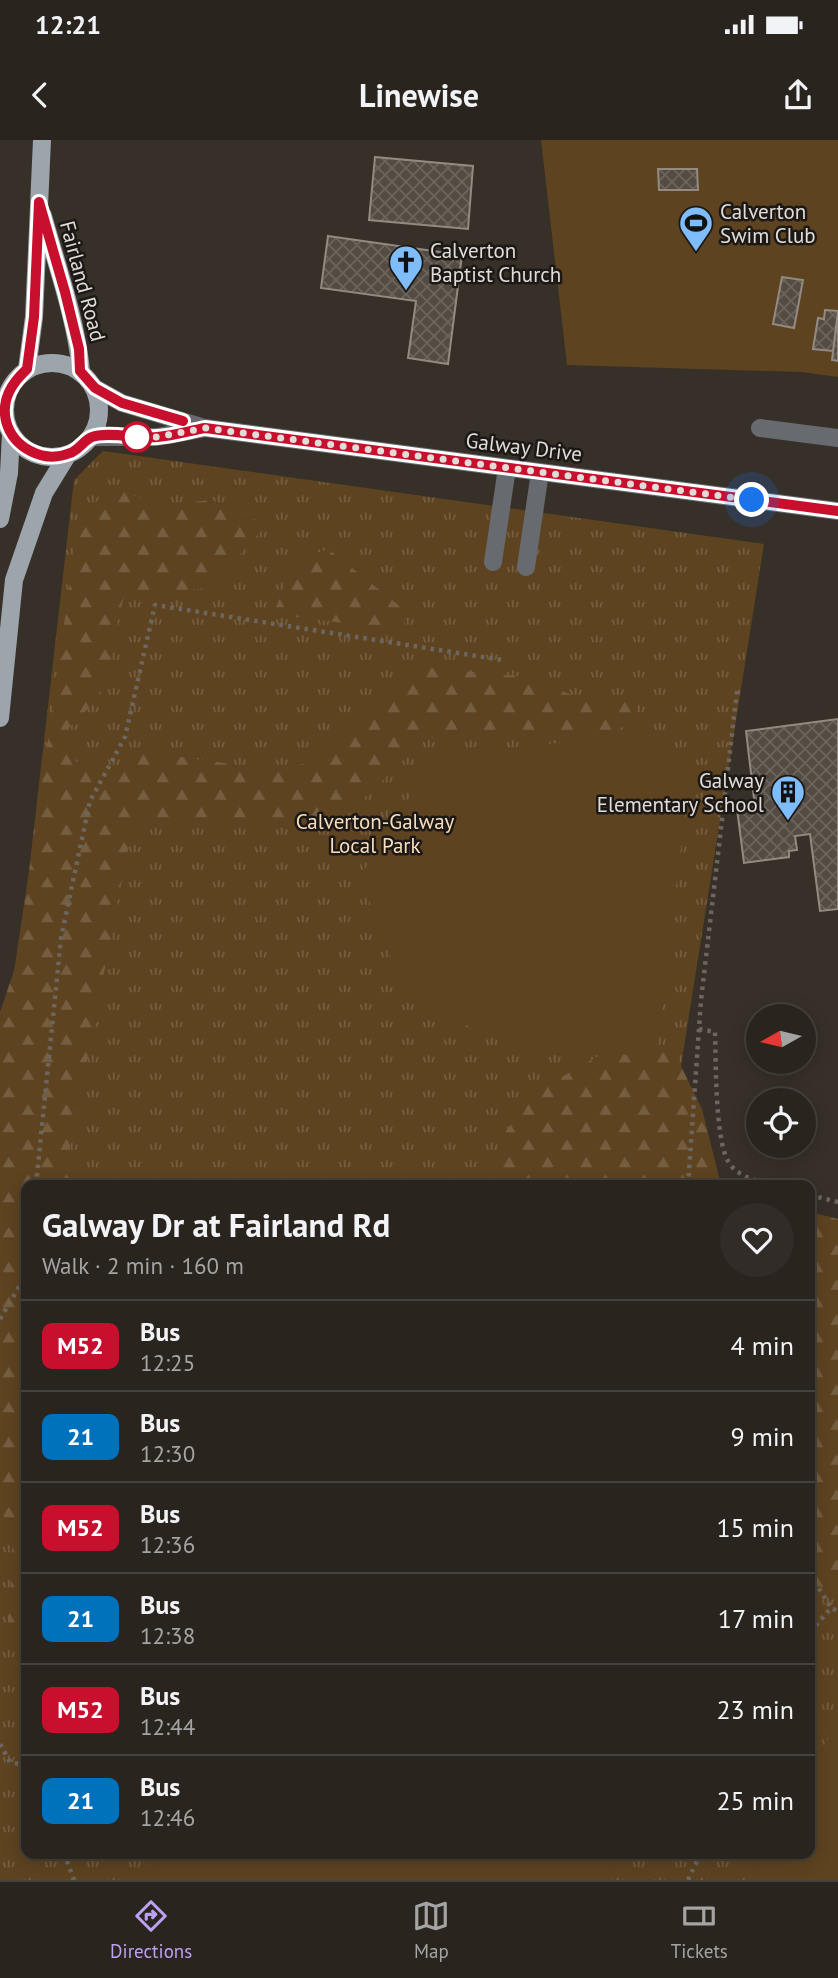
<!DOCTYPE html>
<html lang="en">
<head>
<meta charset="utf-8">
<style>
  body { margin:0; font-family:"PT Sans",sans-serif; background:#312c27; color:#f1f3f6; height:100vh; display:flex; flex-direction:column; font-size:26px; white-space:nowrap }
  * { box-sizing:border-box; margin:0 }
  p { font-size:23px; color:#a5a4a4 }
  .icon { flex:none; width:38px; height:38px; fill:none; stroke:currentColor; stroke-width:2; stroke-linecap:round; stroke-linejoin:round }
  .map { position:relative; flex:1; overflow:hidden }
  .side { position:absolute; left:21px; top:1040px; width:794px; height:679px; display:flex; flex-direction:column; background:#29241e; border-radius:14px; box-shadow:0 4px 18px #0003,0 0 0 2px #45413c }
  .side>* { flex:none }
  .badge { padding:0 14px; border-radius:10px; font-size:24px; line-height:46px }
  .needle { width:46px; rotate:262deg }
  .fabs { position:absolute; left:746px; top:864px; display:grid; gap:14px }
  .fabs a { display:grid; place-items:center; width:70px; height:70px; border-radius:50%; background:#29241e; box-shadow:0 4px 18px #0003,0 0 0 2px #45413c; font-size:35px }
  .you { position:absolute; width:35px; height:35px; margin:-18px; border:5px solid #fff; border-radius:50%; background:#1a73e8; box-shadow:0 0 0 10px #1a73e833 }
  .map>.badge { position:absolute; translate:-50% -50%; box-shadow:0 0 0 4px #fff }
  .round { display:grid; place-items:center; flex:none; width:74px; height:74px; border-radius:37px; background:#312c27 }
  .head { display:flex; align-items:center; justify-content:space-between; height:119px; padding:0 21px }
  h1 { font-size:33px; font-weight:700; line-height:52px }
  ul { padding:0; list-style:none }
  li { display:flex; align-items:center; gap:21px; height:91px; padding:0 21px; border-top:2px solid #45413c }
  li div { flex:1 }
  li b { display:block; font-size:26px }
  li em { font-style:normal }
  li .badge { min-width:77px; font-weight:700; text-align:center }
  .status { display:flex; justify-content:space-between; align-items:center; height:49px; padding:0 35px; background:#29241e; direction:ltr }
  .status svg { height:19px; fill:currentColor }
  header { display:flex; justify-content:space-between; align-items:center; height:91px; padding:0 21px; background:#29241e; font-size:32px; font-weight:700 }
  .menu { display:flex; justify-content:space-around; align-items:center; height:98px; border-top:2px solid #45413c; background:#29241e; font-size:19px; color:#a5a4a4 }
  .menu a { display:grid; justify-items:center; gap:4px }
  .menu .current { color:#bca0f2 }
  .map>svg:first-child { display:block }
  .grass { fill:url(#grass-tufts) }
  .forest { fill:url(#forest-firs) }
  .pitch { fill:#5e4320 }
  .building { fill:url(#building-cross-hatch); stroke:#938a81; stroke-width:2 }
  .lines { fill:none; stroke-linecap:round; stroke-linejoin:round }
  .path { stroke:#6c665f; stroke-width:4.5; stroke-dasharray:3.5 5; stroke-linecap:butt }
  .minor { stroke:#676b6f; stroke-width:18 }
  .major { stroke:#9ca4ac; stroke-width:18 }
  .line-casing { stroke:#fff; stroke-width:16 }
  .line { stroke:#c8102e; stroke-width:10 }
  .walk { stroke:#e1dcd7; stroke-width:7; stroke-dasharray:0 12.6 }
  .stop-dot { fill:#fff; stroke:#c8102e; stroke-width:3.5 }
  .labels { text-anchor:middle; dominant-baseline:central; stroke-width:5; stroke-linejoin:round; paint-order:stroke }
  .poi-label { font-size:21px; fill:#e1dcd7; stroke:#1c1815; text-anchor:start }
  .street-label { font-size:21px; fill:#e1dcd7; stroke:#1c1815 }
  .park-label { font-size:21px; fill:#f9debe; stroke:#1c1815 }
</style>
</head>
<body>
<div class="status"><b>12:21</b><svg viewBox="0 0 49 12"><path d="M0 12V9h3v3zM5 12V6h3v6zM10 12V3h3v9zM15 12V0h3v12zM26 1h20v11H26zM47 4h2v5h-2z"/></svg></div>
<header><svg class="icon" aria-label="back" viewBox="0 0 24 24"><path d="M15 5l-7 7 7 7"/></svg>Linewise<svg class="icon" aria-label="share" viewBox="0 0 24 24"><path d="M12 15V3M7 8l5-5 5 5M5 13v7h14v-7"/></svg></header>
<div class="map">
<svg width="838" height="1740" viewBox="0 0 838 1740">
  <defs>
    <pattern id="grass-tufts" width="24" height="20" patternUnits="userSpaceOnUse" patternTransform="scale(1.75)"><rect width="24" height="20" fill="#5e4320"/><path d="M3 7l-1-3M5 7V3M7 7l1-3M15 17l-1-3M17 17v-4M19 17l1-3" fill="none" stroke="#755e40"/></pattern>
    <pattern id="forest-firs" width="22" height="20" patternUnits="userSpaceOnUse" patternTransform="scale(1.75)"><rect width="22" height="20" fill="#5e4320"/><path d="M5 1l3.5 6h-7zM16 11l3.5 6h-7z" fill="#755e40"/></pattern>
    <pattern id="building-cross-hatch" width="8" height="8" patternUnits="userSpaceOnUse" patternTransform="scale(1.75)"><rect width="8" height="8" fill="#544c43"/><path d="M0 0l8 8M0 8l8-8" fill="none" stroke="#6c655d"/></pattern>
  </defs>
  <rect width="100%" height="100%" fill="#373028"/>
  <path class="grass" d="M103,311l661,93 -102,641h-636v668h784v-433l28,5v455h-838v-814l29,-195 45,-391z"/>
  <path class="forest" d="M112,348l50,17 50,-5 55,25 -59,63 -84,8 -24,100 -33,34 11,37 34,8 29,-24 144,21 27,-13 65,-62 44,-30 105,10 46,18 65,8 -1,17 -25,13 -185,5 -88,86 -43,1 -161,-7 -66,340 11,27h-53v452l-18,-2 5,-98 -13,-29v-496l17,-50 62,-445z
    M328,409l74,59 3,23 -132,-17 23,-53z
    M674,912l28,57 19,76h-228l11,-51 30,-41 64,-37z
    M810,1072l28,7v372l-28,-7z"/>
  <path class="pitch" d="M541,0h297v237l-37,-5 -234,-7z
    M634,595l58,22 -36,293 -136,1 -114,-55 -46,-119 75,-121z
    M838,1581v159h-90l16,-27h46v-83z
    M158,1713h457l-12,27h-455z"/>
  <path class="building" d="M375,17l98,9 -5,63 -99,-9z
    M658,29h39l1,21h-39z
    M328,96l134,19 -14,109 -40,-6 8,-57 -95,-13z
    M782,137l21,3 -9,48 -21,-4z
    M825,170l13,1 -5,40 -20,-2 5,-31 6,1z
    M838,174v47l-6,-1z
    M838,579v190l-18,2 -10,-77 -15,2 2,14 -8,1v6l-45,6 -7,-54 18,-2 -9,-76z"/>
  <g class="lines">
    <path class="path" d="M699,889l16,3c1,29 0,106 13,129 8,15 27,19 42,24
      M36,1045l25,-247 29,-137 35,-64 30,-132 347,55
      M688,1045l13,-185 36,-309
      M810,1055l28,7
      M0,1179l26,-44
      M810,1434l21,34
      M810,1492l21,-24 7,3
      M0,1604l10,18 16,4
      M64,1713l10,27
      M688,1740l13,-27"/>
    <path class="minor" d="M95,248l27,15 83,25 633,83
      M760,288l78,10
      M91,297h66l44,-8
      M493,422l14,-94
      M526,427l14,-95"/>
    <path class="major" d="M43,76c14,50 33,103 38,155
      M5 270a47 47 0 1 1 94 0a47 47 0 1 1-94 0Z
      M27,229l7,-52 8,-177
      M0,379l9,-46 2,-40
      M0,578l14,-138 30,-87 24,-39"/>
  </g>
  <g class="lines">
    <g class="line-casing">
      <path id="line" d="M183,281l-61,-18 -27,-15 -15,-17 -1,-22 -14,-57 -26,-90 -5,115 -7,52c-15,14 -26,30 -21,52 7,27 38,43 64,32 9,-3 14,-13 22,-16 14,-6 48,2 65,0 16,-1 32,-6 48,-9l633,83"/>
    </g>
    <use href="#line" class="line"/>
    <path class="walk" d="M137,297h-3h23l48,-9 547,72"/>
  </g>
  <defs>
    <g id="stadium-pin" transform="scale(1.75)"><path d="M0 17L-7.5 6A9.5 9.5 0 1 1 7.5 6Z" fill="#7ebdf9" stroke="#1c1815"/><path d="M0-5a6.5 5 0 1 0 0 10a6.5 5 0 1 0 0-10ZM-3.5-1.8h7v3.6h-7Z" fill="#111"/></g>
    <g id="church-pin" transform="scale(1.75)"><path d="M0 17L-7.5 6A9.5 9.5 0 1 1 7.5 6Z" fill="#7ebdf9" stroke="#1c1815"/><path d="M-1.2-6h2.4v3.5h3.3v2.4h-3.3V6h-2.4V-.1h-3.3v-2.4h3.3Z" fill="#111"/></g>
    <g id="building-pin" transform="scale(1.75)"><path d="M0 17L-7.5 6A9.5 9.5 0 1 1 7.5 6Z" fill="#7ebdf9" stroke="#1c1815"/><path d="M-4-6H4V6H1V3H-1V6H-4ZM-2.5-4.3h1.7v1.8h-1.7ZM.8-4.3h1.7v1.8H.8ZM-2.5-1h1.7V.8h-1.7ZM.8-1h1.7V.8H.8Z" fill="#111"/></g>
  </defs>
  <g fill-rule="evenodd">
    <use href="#stadium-pin" x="696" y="83"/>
    <use href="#church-pin" x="406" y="122"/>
    <use href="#building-pin" x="788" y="652"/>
  </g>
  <circle class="stop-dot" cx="137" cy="297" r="14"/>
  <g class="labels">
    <g class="poi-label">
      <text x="720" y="71">Calverton<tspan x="720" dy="24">Swim Club</tspan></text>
      <text x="430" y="110">Calverton<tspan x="430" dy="24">Baptist Church</tspan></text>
      <text x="764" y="640" text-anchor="end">Galway<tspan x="764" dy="24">Elementary School</tspan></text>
    </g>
    <g class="street-label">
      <text transform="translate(83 141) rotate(75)">Fairland Road</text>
      <text transform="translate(524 307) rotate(7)">Galway Drive</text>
    </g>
    <g class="park-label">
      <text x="375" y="681">Calverton-Galway<tspan x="375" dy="24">Local Park</tspan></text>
    </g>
  </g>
</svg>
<div class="fabs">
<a><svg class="needle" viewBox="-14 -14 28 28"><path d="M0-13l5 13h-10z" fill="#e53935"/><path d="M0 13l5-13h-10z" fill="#a5a4a4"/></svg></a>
<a><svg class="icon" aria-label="locate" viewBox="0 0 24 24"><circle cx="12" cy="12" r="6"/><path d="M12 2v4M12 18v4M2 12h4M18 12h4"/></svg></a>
</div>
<div class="you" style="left:752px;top:360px"></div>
<section class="side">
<div class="head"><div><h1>Galway Dr at Fairland Rd</h1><p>Walk · 2 min · 160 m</p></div><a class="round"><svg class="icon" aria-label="heart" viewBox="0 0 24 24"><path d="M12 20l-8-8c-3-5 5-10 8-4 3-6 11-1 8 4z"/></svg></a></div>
<ul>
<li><span class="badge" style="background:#c8102e;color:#fff">M52</span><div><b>Bus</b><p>12:25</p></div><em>4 min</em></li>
<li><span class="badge" style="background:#0072bc;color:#fff">21</span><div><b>Bus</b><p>12:30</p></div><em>9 min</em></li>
<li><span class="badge" style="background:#c8102e;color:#fff">M52</span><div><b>Bus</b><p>12:36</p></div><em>15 min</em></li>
<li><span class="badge" style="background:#0072bc;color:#fff">21</span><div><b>Bus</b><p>12:38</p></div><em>17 min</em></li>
<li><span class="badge" style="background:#c8102e;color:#fff">M52</span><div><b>Bus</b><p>12:44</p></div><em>23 min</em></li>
<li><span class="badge" style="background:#0072bc;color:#fff">21</span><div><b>Bus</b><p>12:46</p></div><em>25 min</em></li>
</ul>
</section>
</div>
<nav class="menu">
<a class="current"><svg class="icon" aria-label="directions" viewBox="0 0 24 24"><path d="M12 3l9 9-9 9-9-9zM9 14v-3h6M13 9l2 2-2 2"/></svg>Directions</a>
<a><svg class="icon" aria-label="map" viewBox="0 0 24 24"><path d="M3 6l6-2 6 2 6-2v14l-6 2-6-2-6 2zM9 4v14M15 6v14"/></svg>Map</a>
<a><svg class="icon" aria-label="tickets" viewBox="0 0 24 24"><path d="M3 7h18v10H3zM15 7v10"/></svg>Tickets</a>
</nav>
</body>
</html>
